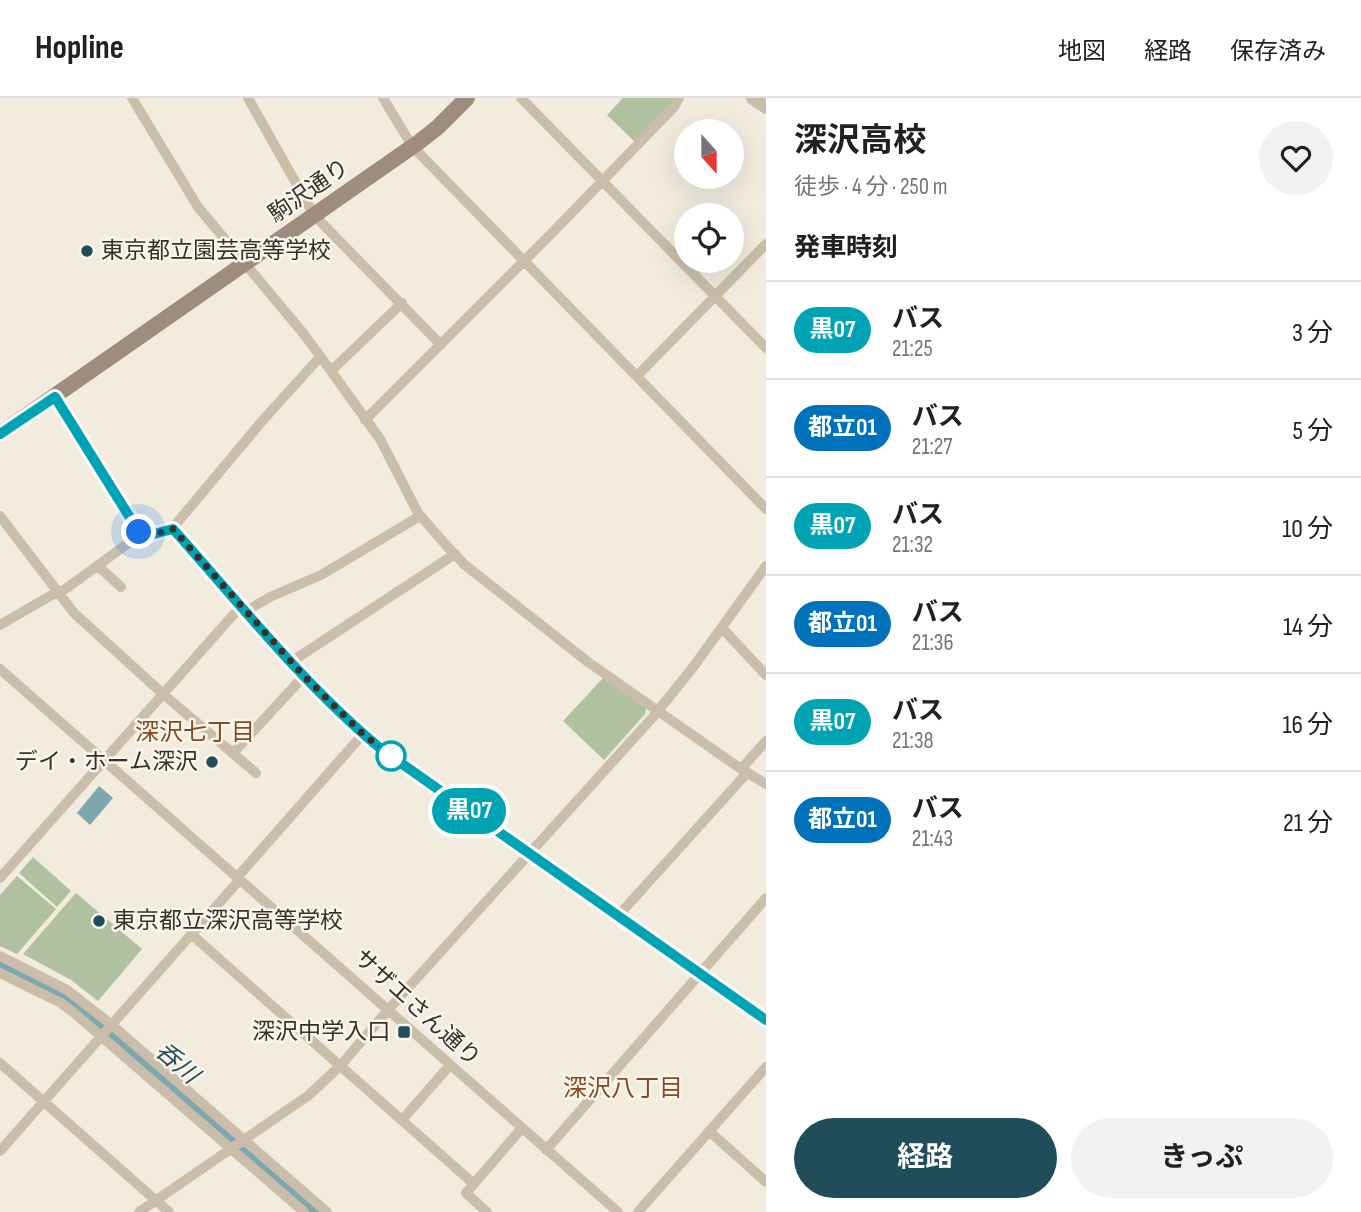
<!DOCTYPE html>
<html lang="ja">
<head>
<meta charset="utf-8">
<style>
  body { margin:0; font-family:"Sofia Sans Condensed","Noto Sans JP",sans-serif; background:#f2f2f2; color:#202124; height:100vh; display:flex; flex-direction:column; font-size:26px; white-space:nowrap }
  * { box-sizing:border-box; margin:0 }
  p { font-size:23px; color:#757577 }
  .icon { flex:none; width:38px; height:38px; fill:none; stroke:currentColor; stroke-width:2; stroke-linecap:round; stroke-linejoin:round }
  .map { position:relative; flex:1; overflow:hidden }
  .panel { display:flex; flex-direction:column; background:#fff; width:595px }
  .panel>* { flex:none }
  .badge { padding:0 14px; border-radius:23px; font-size:24px; line-height:46px }
  .needle { width:46px; rotate:159deg }
  .tools { position:absolute; left:674px; top:21px; display:grid; gap:14px }
  .tools a { display:grid; place-items:center; width:70px; height:70px; border-radius:50%; background:#fff; box-shadow:0 7px 28px #0002; font-size:35px }
  .you { position:absolute; width:35px; height:35px; margin:-18px; border:5px solid #fff; border-radius:50%; background:#1a73e8; box-shadow:0 0 0 10px #1a73e833 }
  .map>.badge { position:absolute; translate:-50% -50%; box-shadow:0 0 0 4px #fff }
  h2 { padding:0 28px; font-size:26px; line-height:63px }
  .round { display:grid; place-items:center; flex:none; width:74px; height:74px; border-radius:37px; background:#f2f2f2 }
  .head { display:flex; align-items:center; justify-content:space-between; height:119px; padding:0 28px }
  h1 { font-size:33px; font-weight:700; line-height:52px }
  .action { display:flex; gap:14px; margin-top:auto; padding:14px 28px }
  .action a { flex:1; height:80px; border-radius:42px; background:#204d59; color:#fff; font-size:28px; font-weight:700; line-height:80px; text-align:center }
  .action a+a { background:#f2f2f2; color:#202124 }
  ul { padding:0; list-style:none }
  li { display:flex; align-items:center; gap:21px; height:98px; padding:0 28px; border-top:2px solid #e0e0e0 }
  li div { flex:1 }
  li b { display:block; font-size:26px }
  li em { font-style:normal }
  li .badge { min-width:77px; font-weight:700; text-align:center }
  header { display:flex; align-items:center; gap:42px; box-sizing:border-box; height:98px; padding:0 35px; background:#fff; border-bottom:2px solid #e0e0e0 }
  header strong { font-size:33px }
  nav { display:flex; gap:38px; margin-inline-start:auto; font-size:24px }
  main { display:flex; flex:1; min-height:0 }
  .map>svg:first-child { display:block }
  .green { fill:#b0c19f }
  .water { fill:#7ea6af }
  .lines { fill:none; stroke-linecap:round; stroke-linejoin:round }
  .river { stroke:#7ea6af; stroke-width:18 }
  .minor { stroke:#cabeaa; stroke-width:10 }
  .tertiary { stroke:#cabeaa; stroke-width:14 }
  .secondary { stroke:#9e8d7c; stroke-width:16 }
  .line-casing { stroke:#fff; stroke-width:16 }
  .line { stroke:#00a3b4; stroke-width:10 }
  .walk { stroke:#38302a; stroke-width:7; stroke-dasharray:0 12.6 }
  .poi-dot { fill:#204d59; stroke:#faf5eb; stroke-width:2.5 }
  .stop-dot { fill:#fff; stroke:#00a3b4; stroke-width:3.5 }
  .labels { text-anchor:middle; dominant-baseline:central; stroke-width:5; stroke-linejoin:round; paint-order:stroke }
  .street-label { font-size:23px; fill:#38302a; stroke:#faf5eb }
  .poi-label { font-size:23px; fill:#38302a; stroke:#faf5eb; text-anchor:start }
  .neighbourhood-label { font-size:24px; fill:#854a24; stroke:#faf5eb }
  .water-label { font-size:24px; font-style:italic; fill:#204d59; stroke:#faf5eb }
</style>
</head>
<body>
<header>
<strong>Hopline</strong>
<nav><a>地図</a><a>経路</a><a>保存済み</a></nav>
</header>
<main>
<div class="map">
<svg width="766" height="1114" viewBox="0 0 766 1114">
  <rect width="100%" height="100%" fill="#f2ecdf"/>
  <path class="green" d="M623,0h52l-5,8 -35,36 -28,-27z
    M603,580l43,29 -1,7 -41,46 -41,-39z
    M33,759l38,34 -14,16 -38,-34z
    M17,778l39,33 -39,45 -17,-8v-51z
    M76,795l66,56 -44,52 -27,-21 -48,-26z
    M0,862l67,33 165,140 -6,6 -126,-110 -100,-60z"/>
  <path class="water" d="M99,688l14,12 -23,27 -13,-12z"/>
  <g class="lines">
    <path class="river" d="M0,867l62,31 112,94 139,122"/>
    <path class="minor" d="M132,0l66,109 105,126 28,38 49,68 38,74 27,31 20,21 123,97 153,107 25,15
      M248,0l66,117 127,130
      M383,0l29,48 354,363
      M521,0l245,250
      M331,273l71,-68
      M637,278l129,-132
      M55,299l87,140 31,-8c67,75 131,156 208,220l385,271
      M365,322l186,-186 123,-127 5,-9
      M0,418l74,97 89,81 93,79
      M173,431l3,-5 87,-104 57,-63
      M98,468l23,21
      M246,513l24,-14 51,-22 99,-59
      M0,527l57,-33 7,-2 70,-51 8,-2
      M722,530l44,47
      M291,564l164,-108
      M0,571l618,543
      M233,655l71,-77
      M741,671l25,-28
      M0,780l241,-272
      M618,818l129,-143
      M191,836l283,250
      M0,858l67,34 45,35 215,187
      M0,875l61,30 12,9 231,200
      M0,965l169,149
      M402,1022l48,-55
      M709,1033l57,51
      M546,1052l220,-252
      M0,1053l235,-266 6,-12 122,-139
      M139,1114l170,-117 32,-30 47,-55 265,-293 41,-51 72,-100
      M487,1114l-21,-19 55,-64
      M638,1114l128,-145"/>
    <path class="tertiary" d="M753,0l13,9"/>
    <path class="secondary" d="M0,336l419,-292 19,-15 29,-29"/>
  </g>
  <g class="lines">
    <g class="line-casing">
      <path id="line" d="M0,336l55,-37 87,140 31,-8c67,75 131,156 208,220l385,271"/>
    </g>
    <use href="#line" class="line"/>
    <path class="walk" d="M139,434l3,5 31,-8 131,147 59,58 28,22"/>
  </g>
  <g class="poi-dot">
    <circle cx="87" cy="153" r="7"/>
    <circle cx="212" cy="664" r="7"/>
    <circle cx="99" cy="823" r="7"/>
    <rect x="397" y="927" width="14" height="14" rx="3.5"/>
  </g>
  <circle class="stop-dot" cx="391" cy="658" r="14"/>
  <g class="labels">
    <g class="street-label">
      <text transform="translate(309 93) rotate(-35)">駒沢通り</text>
      <text transform="translate(417 910) rotate(42)">サザエさん通り</text>
    </g>
    <g class="poi-label">
      <text x="101" y="153">東京都立園芸高等学校</text>
      <text x="198" y="664" text-anchor="end">デイ・ホーム深沢</text>
      <text x="113" y="823">東京都立深沢高等学校</text>
      <text x="390" y="934" text-anchor="end">深沢中学入口</text>
    </g>
    <g class="neighbourhood-label">
      <text x="195" y="634">深沢七丁目</text>
      <text x="623" y="990">深沢八丁目</text>
    </g>
    <g class="water-label">
      <text transform="translate(177 965) rotate(41)">呑川</text>
    </g>
  </g>
</svg>
<div class="tools">
<a><svg class="needle" viewBox="-14 -14 28 28"><path d="M0-13l5 13h-10z" fill="#e53935"/><path d="M0 13l5-13h-10z" fill="#757577"/></svg></a>
<a><svg class="icon" aria-label="locate" viewBox="0 0 24 24"><circle cx="12" cy="12" r="6"/><path d="M12 2v4M12 18v4M2 12h4M18 12h4"/></svg></a>
</div>
<div class="you" style="left:139px;top:434px"></div>
<b class="badge" style="left:469px;top:713px;background:#00a3b4;color:#fff">黒07</b>
</div>
<section class="panel">
<div class="head"><div><h1>深沢高校</h1><p>徒歩 · 4 分 · 250 m</p></div><a class="round"><svg class="icon" aria-label="heart" viewBox="0 0 24 24"><path d="M12 20l-8-8c-3-5 5-10 8-4 3-6 11-1 8 4z"/></svg></a></div>
<h2>発車時刻</h2>
<ul>
<li><span class="badge" style="background:#00a3b4;color:#fff">黒07</span><div><b>バス</b><p>21:25</p></div><em>3 分</em></li>
<li><span class="badge" style="background:#0072bc;color:#fff">都立01</span><div><b>バス</b><p>21:27</p></div><em>5 分</em></li>
<li><span class="badge" style="background:#00a3b4;color:#fff">黒07</span><div><b>バス</b><p>21:32</p></div><em>10 分</em></li>
<li><span class="badge" style="background:#0072bc;color:#fff">都立01</span><div><b>バス</b><p>21:36</p></div><em>14 分</em></li>
<li><span class="badge" style="background:#00a3b4;color:#fff">黒07</span><div><b>バス</b><p>21:38</p></div><em>16 分</em></li>
<li><span class="badge" style="background:#0072bc;color:#fff">都立01</span><div><b>バス</b><p>21:43</p></div><em>21 分</em></li>
</ul>
<div class="action"><a>経路</a><a>きっぷ</a></div>
</section>
</main>
</body>
</html>
